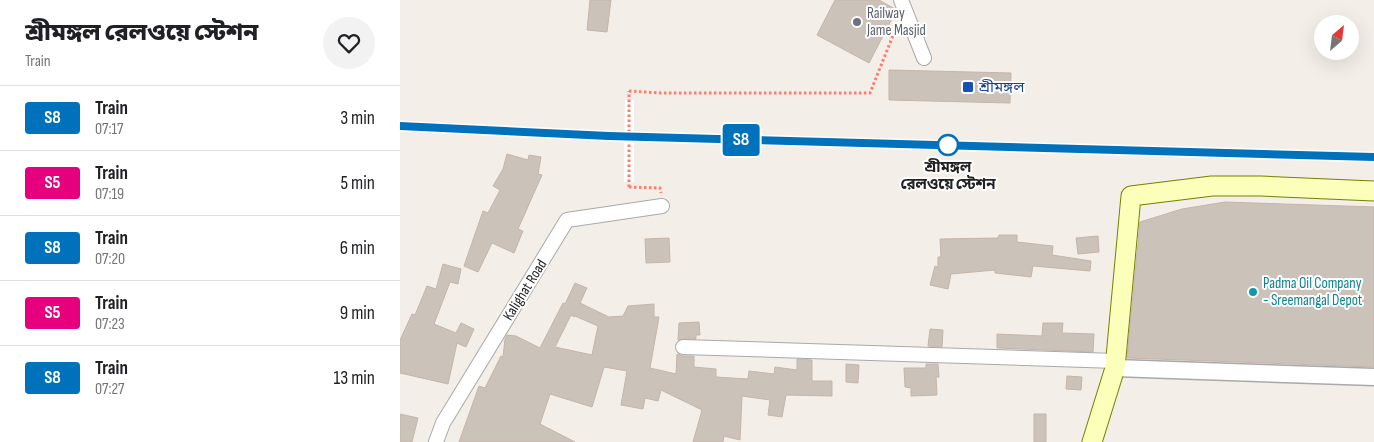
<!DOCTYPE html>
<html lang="en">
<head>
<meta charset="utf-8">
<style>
  body { margin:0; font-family:"Sofia Sans Condensed","Noto Sans Bengali",sans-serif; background:#f2f2f2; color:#202124; height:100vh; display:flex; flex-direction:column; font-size:19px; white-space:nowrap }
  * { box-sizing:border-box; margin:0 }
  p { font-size:16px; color:#757577 }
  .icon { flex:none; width:28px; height:28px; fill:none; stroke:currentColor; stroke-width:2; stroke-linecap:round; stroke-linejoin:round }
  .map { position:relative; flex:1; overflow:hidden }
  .drawer { display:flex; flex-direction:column; background:#fff; width:400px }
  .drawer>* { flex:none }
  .badge { padding:0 10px; border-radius:4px; font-size:18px; line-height:32px }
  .needle { width:32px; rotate:28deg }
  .tools { position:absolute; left:914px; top:15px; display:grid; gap:10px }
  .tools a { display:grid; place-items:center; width:45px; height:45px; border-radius:50%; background:#fff; box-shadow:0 5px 20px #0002; font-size:25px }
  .map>.badge { position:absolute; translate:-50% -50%; box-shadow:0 0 0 2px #fff }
  .round { display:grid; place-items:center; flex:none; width:52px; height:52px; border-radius:26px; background:#f2f2f2 }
  .headline { display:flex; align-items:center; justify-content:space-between; height:85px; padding:0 25px }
  h1 { font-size:24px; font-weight:800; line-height:38px }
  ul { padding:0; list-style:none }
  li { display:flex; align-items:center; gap:15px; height:65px; padding:0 25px; border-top:1px solid #e0e0e0 }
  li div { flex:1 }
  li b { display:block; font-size:19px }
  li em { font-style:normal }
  li .badge { min-width:55px; font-weight:700; text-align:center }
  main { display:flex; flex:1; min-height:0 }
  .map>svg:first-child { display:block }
  .pier { fill:#fff }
  .building { fill:#cbc2ba; stroke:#c6b5a8; fill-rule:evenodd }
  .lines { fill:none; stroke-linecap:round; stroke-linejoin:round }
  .minor-casing { stroke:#a9a9a9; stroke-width:16 }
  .tertiary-casing { stroke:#a9a9a9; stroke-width:19 }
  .secondary-casing { stroke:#738100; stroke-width:21 }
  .path { stroke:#ff7c6c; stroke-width:3; stroke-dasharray:2.5 2.5; stroke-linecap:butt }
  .minor { stroke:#fff; stroke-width:14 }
  .tertiary { stroke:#fff; stroke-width:16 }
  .secondary { stroke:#fbffb9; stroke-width:19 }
  .rail-casing { stroke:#707070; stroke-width:5.5 }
  .rail { stroke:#fff; stroke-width:4; stroke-dasharray:11; stroke-linecap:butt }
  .path-bridge { stroke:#ff7c6c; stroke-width:3; stroke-dasharray:2.5 2.5; stroke-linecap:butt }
  .line-casing { stroke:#fff; stroke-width:11 }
  .line { stroke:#0072bc; stroke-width:8 }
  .worship-dot { fill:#6b7280; stroke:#fff; stroke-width:2 }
  .transit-dot { fill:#1a4fb4; stroke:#fff; stroke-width:2 }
  .stop-dot { fill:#fff; stroke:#0072bc; stroke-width:2.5 }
  .culture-dot { fill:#0f9aa8; stroke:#fff; stroke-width:2 }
  .labels { text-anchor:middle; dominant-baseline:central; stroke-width:4; stroke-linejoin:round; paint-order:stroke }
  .worship-label { font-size:15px; fill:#5b616d; stroke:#fff; text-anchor:start }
  .transit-label { font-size:15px; fill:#164399; stroke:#fff; text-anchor:start }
  .stop-label { font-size:15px; font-weight:bold; fill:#222; stroke:#fff }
  .culture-label { font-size:15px; fill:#0d838f; stroke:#fff; text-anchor:start }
  .street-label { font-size:15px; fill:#222; stroke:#fff }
</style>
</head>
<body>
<main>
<section class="drawer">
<div class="headline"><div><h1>শ্রীমঙ্গল রেলওয়ে স্টেশন</h1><p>Train</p></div><a class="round"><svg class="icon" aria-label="heart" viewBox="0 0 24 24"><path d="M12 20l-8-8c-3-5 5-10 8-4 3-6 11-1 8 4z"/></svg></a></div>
<ul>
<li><span class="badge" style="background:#0072bc;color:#fff">S8</span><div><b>Train</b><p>07:17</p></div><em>3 min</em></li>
<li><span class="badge" style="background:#e6007e;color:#fff">S5</span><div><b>Train</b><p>07:19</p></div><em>5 min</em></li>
<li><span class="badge" style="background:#0072bc;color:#fff">S8</span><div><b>Train</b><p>07:20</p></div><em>6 min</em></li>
<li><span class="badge" style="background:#e6007e;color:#fff">S5</span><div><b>Train</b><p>07:23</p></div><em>9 min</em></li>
<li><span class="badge" style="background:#0072bc;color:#fff">S8</span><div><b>Train</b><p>07:27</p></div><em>13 min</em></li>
</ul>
</section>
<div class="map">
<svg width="974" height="442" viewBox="0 0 974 442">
  <rect width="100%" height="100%" fill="#f3efe8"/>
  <path class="pier" d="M225,100h9v82h-10z"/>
  <path class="building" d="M190,0h21l-4,32 -20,-2z
    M435,0h44l16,9 1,2 -27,52 -52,-28z
    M489,70l122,3 -1,30 -121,-3z
    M107,154l21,6 1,-5 12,2 -3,17 4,1 -24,54 5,2 -9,22 -22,-10 -14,29 -14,-6 19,-55 5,2 12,-23 -7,-4 10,-17z
    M825,202l149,5v160l-247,-9 13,-136 42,-13z
    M599,235h18v7l36,4 -1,9 39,6 -1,10 -57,-5 -2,11 -36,-4v-3l-44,4 -3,15 -18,-4 5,-19 3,1v-10h3l-1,-18 58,-1z
    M698,236l1,16 -21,2 -2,-16z
    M269,238l1,24 -24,1 -1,-24z
    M43,264l18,5 -3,15 -8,-2 -16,42 22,9 5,-10 13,6 -8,18 -9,-4 -9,41 -48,-11v-33l12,-26 3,1 12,-29 9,3z
    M175,283l12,5 -7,15 29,14 14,-1 5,-10 26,-2v13h5l-9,51 26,6 1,-20 6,2h11v11l22,2v8l32,2 1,-8 25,3 1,-7 22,3v-11l15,1v21h20v15l-46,-1 -4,22 -14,-2 2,-15 -28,-4 -2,44 -16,-4 -1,6h-30l9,-32 -41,-20 -3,11 -13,-3 -2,11 -22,-4 6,-34 -23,-4 -12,40 -42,-13 -10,30 35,18h-116l20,-56 6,2 16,-32 2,1 2,-18 2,-4 9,1 24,12 23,-45 2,1zM171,315l3,2 1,-1 23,10 -6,29 -37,-8z
    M299,322l1,13h-4v4l-18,1 1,-17z
    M643,323h20l-1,10 32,1 -1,18 -96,-4v-14l45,2z
    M530,329l13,1 -1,17 -14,-1z
    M446,364l13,1 -1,18 -12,-1z
    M526,364h12l1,13h-3l1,18 -26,1v-8l-6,-1 -1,-19h22z
    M667,376l15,1 -1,13 -15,-1z
    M0,414l18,4 -6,24h-12z
    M634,414h12v28h-12z"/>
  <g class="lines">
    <g class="minor-casing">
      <path id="minor" d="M501,0l23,58
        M283,347l433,14
        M36,442l7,-19 124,-203 95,-14"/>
    </g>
    <g class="tertiary-casing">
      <path id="tertiary" d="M715,368l259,9"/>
    </g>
    <g class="secondary-casing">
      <path id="secondary" d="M692,442l23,-74 16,-172 81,-10h49l113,5"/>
    </g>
    <path class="path" d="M229,91l32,2h209l26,-65
      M229,187l31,1 1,5"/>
    <use href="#minor" class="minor"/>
    <use href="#tertiary" class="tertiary"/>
    <use href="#secondary" class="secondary"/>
    <g class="rail-casing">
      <path id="rail" d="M0,126l209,10 765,21"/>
    </g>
    <use href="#rail" class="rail"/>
    <path class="path-bridge" d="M229,187v-96"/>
  </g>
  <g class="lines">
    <g class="line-casing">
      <path id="line" d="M0,126l209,10 765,21"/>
    </g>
    <use href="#line" class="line"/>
  </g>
  <circle class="worship-dot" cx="457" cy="22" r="5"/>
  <rect class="transit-dot" x="562" y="81" width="12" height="12" rx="2.5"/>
  <circle class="stop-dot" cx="548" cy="145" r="10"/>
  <circle class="culture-dot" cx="853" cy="292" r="5"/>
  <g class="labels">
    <g class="worship-label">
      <text x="467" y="13">Railway<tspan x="467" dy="17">Jame Masjid</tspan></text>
    </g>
    <g class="transit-label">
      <text x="579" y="87">শ্রীমঙ্গল</text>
    </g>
    <g class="stop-label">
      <text x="548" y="167">শ্রীমঙ্গল<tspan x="548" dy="17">রেলওয়ে স্টেশন</tspan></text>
    </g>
    <g class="culture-label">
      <text x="863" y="283">Padma Oil Company<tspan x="863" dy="17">- Sreemangal Depot</tspan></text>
    </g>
    <g class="street-label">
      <text transform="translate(125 290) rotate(-58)">Kalighat Road</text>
    </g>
  </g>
</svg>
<div class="tools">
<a><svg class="needle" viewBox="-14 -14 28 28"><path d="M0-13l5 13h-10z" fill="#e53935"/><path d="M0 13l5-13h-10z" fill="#757577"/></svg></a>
</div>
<b class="badge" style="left:341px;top:140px;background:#0072bc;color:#fff">S8</b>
</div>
</main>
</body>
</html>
